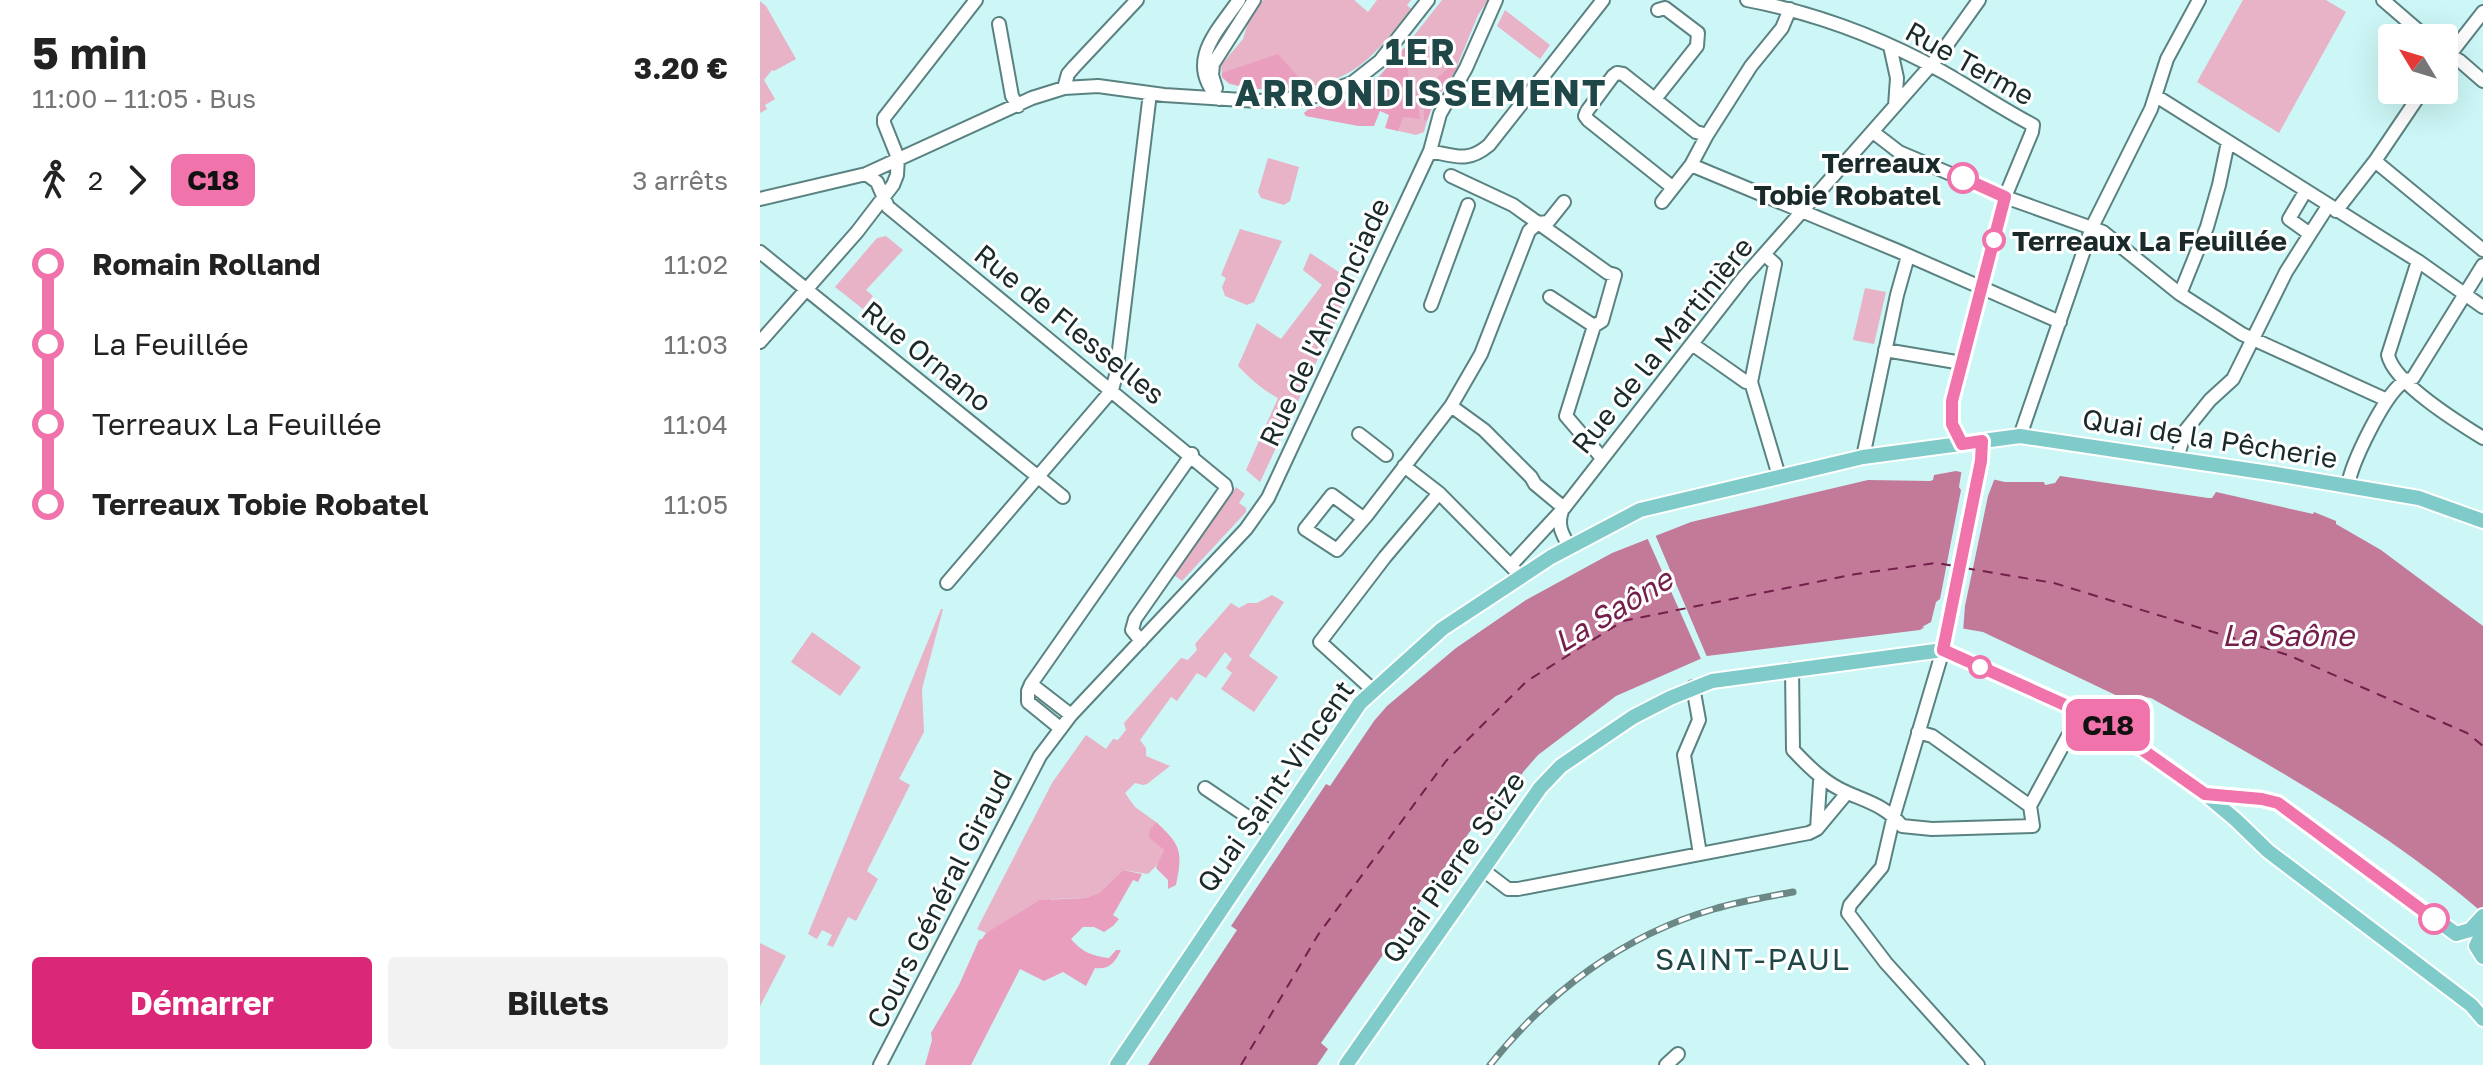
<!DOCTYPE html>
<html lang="fr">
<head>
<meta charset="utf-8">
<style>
  body { margin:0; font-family:"Golos Text",sans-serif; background:#f2f2f2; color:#222; height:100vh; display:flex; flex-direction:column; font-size:30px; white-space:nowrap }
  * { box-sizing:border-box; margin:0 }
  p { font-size:26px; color:#767676 }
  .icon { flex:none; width:44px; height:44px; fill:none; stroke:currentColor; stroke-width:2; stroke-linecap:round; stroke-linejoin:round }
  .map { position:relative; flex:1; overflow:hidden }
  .drawer { display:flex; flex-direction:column; background:#fff; width:760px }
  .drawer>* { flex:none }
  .badge { padding:0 16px; border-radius:12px; font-size:28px; line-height:52px }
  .needle { width:52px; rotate:308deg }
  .fabs { position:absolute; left:1618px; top:24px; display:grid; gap:16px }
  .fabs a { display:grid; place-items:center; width:80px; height:80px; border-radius:8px; background:#fff; box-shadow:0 8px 32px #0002; font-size:40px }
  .map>.badge { position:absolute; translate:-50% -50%; box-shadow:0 0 0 4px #fff }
  .legs { display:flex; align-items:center; gap:12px; height:88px; padding:0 32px; font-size:26px }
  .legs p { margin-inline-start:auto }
  .summary { display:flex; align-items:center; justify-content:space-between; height:136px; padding:0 32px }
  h1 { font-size:44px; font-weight:700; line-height:60px }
  .button { display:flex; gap:16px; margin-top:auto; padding:16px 32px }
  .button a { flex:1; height:92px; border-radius:8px; background:#db2777; color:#fff; font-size:32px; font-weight:700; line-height:92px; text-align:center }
  .button a+a { background:#f2f2f2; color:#222 }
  ul { padding:0 32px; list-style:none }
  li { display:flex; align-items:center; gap:28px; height:80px; font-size:30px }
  li i { display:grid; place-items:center; width:12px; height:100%; margin:0 10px; background:currentColor }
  li i::after { content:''; width:20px; height:20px; margin:-10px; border:6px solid; border-radius:50%; background:#fff }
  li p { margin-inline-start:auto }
  li:first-child i { background:linear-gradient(#0000 50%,currentColor 0) }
  li:last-child i { background:linear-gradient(currentColor 50%,#0000 0) }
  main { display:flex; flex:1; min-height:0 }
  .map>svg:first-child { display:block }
  .green { fill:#e8b2c7 }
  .forest { fill:#ea9ebe }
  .water { fill:#c27a98 }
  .pier { fill:#ccf7f6 }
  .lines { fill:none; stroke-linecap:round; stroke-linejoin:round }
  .ferry { stroke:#741e4b; stroke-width:2; stroke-dasharray:10 8; stroke-linecap:butt }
  .minor-casing { stroke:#5a8281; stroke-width:16 }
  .major-casing { stroke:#fff; stroke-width:18 }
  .minor { stroke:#fff; stroke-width:12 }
  .major { stroke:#7fcbca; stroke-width:14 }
  .rail-casing { stroke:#6b8786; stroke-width:7 }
  .rail { stroke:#fff; stroke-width:4; stroke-dasharray:12; stroke-linecap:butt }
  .line-1-casing { stroke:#fff; stroke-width:18 }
  .line-1 { stroke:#f173ac; stroke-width:12 }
  .stop-1-dot { fill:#fff; stroke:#f173ac; stroke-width:4 }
  .labels { text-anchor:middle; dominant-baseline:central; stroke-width:6; stroke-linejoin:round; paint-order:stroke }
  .street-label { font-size:28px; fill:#1a2a2a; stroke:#fff }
  .stop-label { font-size:28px; font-weight:bold; fill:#1a2a2a; stroke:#fff; text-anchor:end }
  .water-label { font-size:30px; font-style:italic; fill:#741e4b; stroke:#fff }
  .neighbourhood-label { font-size:30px; letter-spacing:2px; fill:#204747; stroke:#fff }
  .district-label { font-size:36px; font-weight:bold; letter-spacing:2px; fill:#204747; stroke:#fff }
</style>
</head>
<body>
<main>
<section class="drawer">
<div class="summary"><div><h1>5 min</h1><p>11:00 – 11:05 · Bus</p></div><b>3.20 €</b></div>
<div class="legs"><svg class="icon" aria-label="walk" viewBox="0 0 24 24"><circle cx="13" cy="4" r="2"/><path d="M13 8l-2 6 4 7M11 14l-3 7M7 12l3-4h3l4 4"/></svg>2<svg class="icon" aria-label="forward" viewBox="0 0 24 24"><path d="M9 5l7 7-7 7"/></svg><b class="badge" style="background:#f173ac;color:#111">C18</b><p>3 arrêts</p></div>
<ul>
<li><i style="color:#f173ac"></i><b>Romain Rolland</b><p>11:02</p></li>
<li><i style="color:#f173ac"></i><span>La Feuillée</span><p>11:03</p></li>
<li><i style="color:#f173ac"></i><span>Terreaux La Feuillée</span><p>11:04</p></li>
<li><i style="color:#f173ac"></i><b>Terreaux Tobie Robatel</b><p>11:05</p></li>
</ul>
<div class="button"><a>Démarrer</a><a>Billets</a></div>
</section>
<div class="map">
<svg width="1723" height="1065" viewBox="0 0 1723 1065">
  <rect width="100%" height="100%" fill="#ccf7f6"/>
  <path class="green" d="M503,0h91l14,12 9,-12h34l-4,5 4,4c-12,14 -23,30 -36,43 -38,40 -95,44 -146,32l-7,-7 -1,-12 22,-26 6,-20z
    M682,0h46l-10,15 -23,56 -25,38 -6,23 -8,3 -30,-7 4,-13 -11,-5 -11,14 -9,2 -53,-10 -2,-3 4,-4 32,-6 39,-27 19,-20z
    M1483,0h83l20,12 -67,121 -82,-51z
    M0,1l6,5 30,53 -22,12 -2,-1 -8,10 11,19 -10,6 2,4 -7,4z
    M745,10l45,35 -10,14 -43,-33z
    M508,158l31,9 -9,34 -6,4 -23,-7 -3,-6z
    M480,229l42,12 -28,61 -7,3 -22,-9 -3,-9 4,-9 -5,-3z
    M126,236l17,14 -37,40 7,6 -10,13 -28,-22 42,-49z
    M550,253l44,29 -94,200 -14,-12 32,-72c-17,-9 -27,-19 -40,-32l19,-43 24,16 41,-54 -19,-15z
    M1105,288l21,4 -12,52 -21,-4z
    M476,487l9,7 -6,9 7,5v4l-64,69 -8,-6z
    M512,595l12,7 -35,54 29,21 -24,35 -33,-23 11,-16 -6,-5 6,-9 -7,-7 -19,26 -9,-5 -20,28 -6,-4 -31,43 6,8v8l24,10 -23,18 -4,1 -8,-2 -10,10 10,14 21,15 -6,7 14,21 -4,12 -12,12 -25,-4 -24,23 -13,5 -34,1 -66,34 -9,-4 75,-146 34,-48 20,14 7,-10 5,1 8,-10 -2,-7 57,-65 7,2 9,-10 -2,-6 36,-41 8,5 9,-5h9z
    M181,609h2l-21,80 2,43 -25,47 11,6 -43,86 11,8 -22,42 -8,-4 -15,30 -6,-2 5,-10 -10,-5 -5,9 -9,-5z
    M52,632l49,35 -21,29 -49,-34z
    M0,943l26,13 -26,50z"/>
  <path class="forest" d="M644,48l9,5 -5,18 1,14 -32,9c-1,-21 15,-30 27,-46z
    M518,54l29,33c-19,4 -73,5 -85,-10v-4z
    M694,63l4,2 -3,6 -21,31 -7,19 -3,-1v-18l-3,-17 16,-7z
    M656,85l4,34 -17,-2 -5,14 -13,-3 4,-13 -9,-4 -6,15h-15l-53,-10 -2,-3c14,-10 34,-9 50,-10 20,-1 44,-10 62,-18z
    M396,822c25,23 27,29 20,63l-8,4v-9l-12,-12 8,-18 -15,-13 1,-8z
    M363,870l19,4 -4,8 -5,-2 -20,35 6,4 -6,7 -9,6 -10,-5h-11l-12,12c11,13 21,17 38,19l7,-8h5c-6,12 -11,20 -26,18l-9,18 -23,-14 -19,9 -24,-12 -49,96h-46l7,-25 -1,-7 28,-48 20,-45 3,-1 4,-6 54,-33 46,-2 13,-5z"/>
  <path class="water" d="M1196,471l49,11h39l1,3 10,-2 5,-7 148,22h4l4,-6 97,22 1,-2 22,9v3l45,26 102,76v287c-100,-86 -218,-151 -332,-215l-7,-1 -16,4 -145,-69 -52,-9 -11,7 -213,26 -91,40 -78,59 -14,16 -38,54 -8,-5 -74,105 1,2 -8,13 -3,-1 -73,104 7,6 -11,16h-169l89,-135 -6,-4 95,-142 4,2 44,-65 13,-15 69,-58 70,-48 86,-47 79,-31 177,-42 62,1 3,-1 1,-5z"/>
  <path class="pier" d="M1202,468l34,7 -8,21 -23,110 -2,26 -41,-5 9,-5 5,-20 4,-3 21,-109 -2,-3z
    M894,532l53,125 -6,2 -55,-124z"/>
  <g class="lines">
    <path class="ferry" d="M1205,568l89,15 234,72 179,78 16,13
      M481,1065l77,-130 128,-174 81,-80 96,-60 233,-47 80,-11 19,3"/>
    <g class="minor-casing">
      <path id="minor" d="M987,0c68,13 135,38 196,72 30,17 59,37 90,53l-1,7 -27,65 -53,204v23l10,20
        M1623,0l44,38
        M239,24l13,72 6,10
        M1130,46l7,32 -2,28
        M1684,52l16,9 23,20
        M1684,62l39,-50
        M304,88l4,-14 6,-7 63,-67
        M456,88l-4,-13 1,-11 41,-64
        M1396,96l262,165 65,46
        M459,99c-34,-37 -3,-66 20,-99
        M895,99l42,-53 1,-13 -33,-25 -7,2
        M1113,132l26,20 106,45 98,35 77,62 62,40 145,66
        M670,151c25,5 38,12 59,-6l114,-145
        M1615,161l108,89
        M931,165l207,86 162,71
        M106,174l11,8 11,25 337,278 1,4 -91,130 -3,11 9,11
        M691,176l62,29 95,68 7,2 -13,46 -8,5 -28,90 36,42
        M912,187l-84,-67 -3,-4 2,-5 26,-35 4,-3 6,1 73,58 11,3
        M1545,192l-16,27 21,15 18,-28
        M0,199l106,-25 166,-76 32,-10 34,-2 66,9 94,6 54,-4 40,-14 28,-22 48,-61
        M902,202l29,-37 16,-30 44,-69 31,-38 8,-19
        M1576,211l39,-50 48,-71
        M778,223l10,-1 16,-20
        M0,252l303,245
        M1005,255l10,9 -24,118 28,94
        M1658,261l-30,94c6,28 69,67 95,83
        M1420,294l27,-67 12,-42 9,-43
        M790,297l44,29
        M671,305l37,-100
        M0,342l97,-110 36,-47 4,-10 1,-17 -14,-35v-5l92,-118
        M932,344l54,38h5
        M1125,350l77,13
        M691,406l33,24 47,47 4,7 29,24
        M599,434l27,21
        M1260,436l72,-209 59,-118 16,-50 32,-59
        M1103,457l34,-162 11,-39
        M1417,459l8,-28 25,-31 23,-21 53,-107 24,-38
        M644,466l35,27 76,77
        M1588,485c4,-23 35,-87 54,-102 0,-1 10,-5 11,-5l70,-113
        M802,511c-5,14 0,23 7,35
        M603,518l-31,-23 -27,34 32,21 30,-35 84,-109 30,-52 48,-123 9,-8
        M752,564l52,-56 180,-231 195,-221 40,-56
        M187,583l165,-193 4,-15 34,-282
        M1183,650l-49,165 -12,52 -32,38 -2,8 38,50 92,102
        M1032,669l1,81c16,17 33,34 55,43 21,9 39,14 54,33l30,3 101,-3 -3,-20 -98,-70 -14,-4
        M271,684l40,31
        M933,687l6,33 -15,35 16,99
        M613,690l-53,-48 65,-85 54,-64
        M300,728l-32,-26v-11l3,-7 161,-230
        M445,788l68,46
        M1270,806l51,-94
        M1057,829l3,-47 2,-4
        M723,870l25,19h10l291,-56 8,-4 30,-36
        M120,1065l160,-309 31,-41 175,-186 22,-31 162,-347 10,-37 26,-46 30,-68
        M906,1065l12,-11"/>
    </g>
    <g class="major-casing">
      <path id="major" d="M1183,650l38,-189 1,-20
        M1445,794l57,5 16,4 178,131 14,-4 13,-14
        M1723,932l-7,14 7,11
        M357,1065l243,-362 82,-74 109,-72 89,-47 223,-53 157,-21 256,38 143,24 64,23
        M586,1065l194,-277 21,-22 72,-49 37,-19 42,-17 231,-31 130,58 45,23 87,63 31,26 32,31 203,154 12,14"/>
    </g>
    <use href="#minor" class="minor"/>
    <use href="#major" class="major"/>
    <g class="rail-casing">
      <path id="rail" d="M730,1065c58,-73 134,-130 224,-156 26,-8 53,-12 79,-17"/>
    </g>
    <use href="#rail" class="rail"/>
  </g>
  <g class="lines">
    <g class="line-1-casing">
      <path id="line-1" d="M1203,178l42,19 -53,204v23l10,20 20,-3 -1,20 -38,189 160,72 102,72 57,5 16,4 156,116"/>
    </g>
    <use href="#line-1" class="line-1"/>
  </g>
  <g class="stop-1-dot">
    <circle cx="1203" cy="178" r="14"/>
    <circle cx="1234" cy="240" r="10"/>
    <circle cx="1220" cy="667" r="10"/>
    <circle cx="1674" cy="919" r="14"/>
  </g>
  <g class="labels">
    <g class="street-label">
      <text transform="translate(1210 63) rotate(29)">Rue Terme</text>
      <text transform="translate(564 322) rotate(-65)">Rue de l'Annonciade</text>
      <text transform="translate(310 324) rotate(39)">Rue de Flesselles</text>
      <text transform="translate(902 345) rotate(-51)">Rue de la Martinière</text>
      <text transform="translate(167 356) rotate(39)">Rue Ornano</text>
      <text transform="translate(1450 438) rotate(9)">Quai de la Pêcherie</text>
      <text transform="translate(515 786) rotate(-55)">Quai Saint-Vincent</text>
      <text transform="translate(693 867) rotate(-55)">Quai Pierre Scize</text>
      <text transform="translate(179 899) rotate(-63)">Cours Général Giraud</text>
    </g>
    <g class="stop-label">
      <text x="1181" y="162">Terreaux<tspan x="1181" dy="32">Tobie Robatel</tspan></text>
      <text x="1252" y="240" text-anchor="start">Terreaux La Feuillée</text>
    </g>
    <g class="water-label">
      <text transform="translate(853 610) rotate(-31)">La Saône</text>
      <text x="1528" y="635">La Saône</text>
    </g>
    <g class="neighbourhood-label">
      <text x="993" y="959">SAINT-PAUL</text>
    </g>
    <g class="district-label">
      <text x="661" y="51">1ER<tspan x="661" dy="41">ARRONDISSEMENT</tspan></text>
    </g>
  </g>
</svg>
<div class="fabs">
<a><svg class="needle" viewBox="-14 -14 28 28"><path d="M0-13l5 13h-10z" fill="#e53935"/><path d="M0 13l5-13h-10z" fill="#767676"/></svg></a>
</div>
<b class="badge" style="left:1348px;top:725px;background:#f173ac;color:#111">C18</b>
</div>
</main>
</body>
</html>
